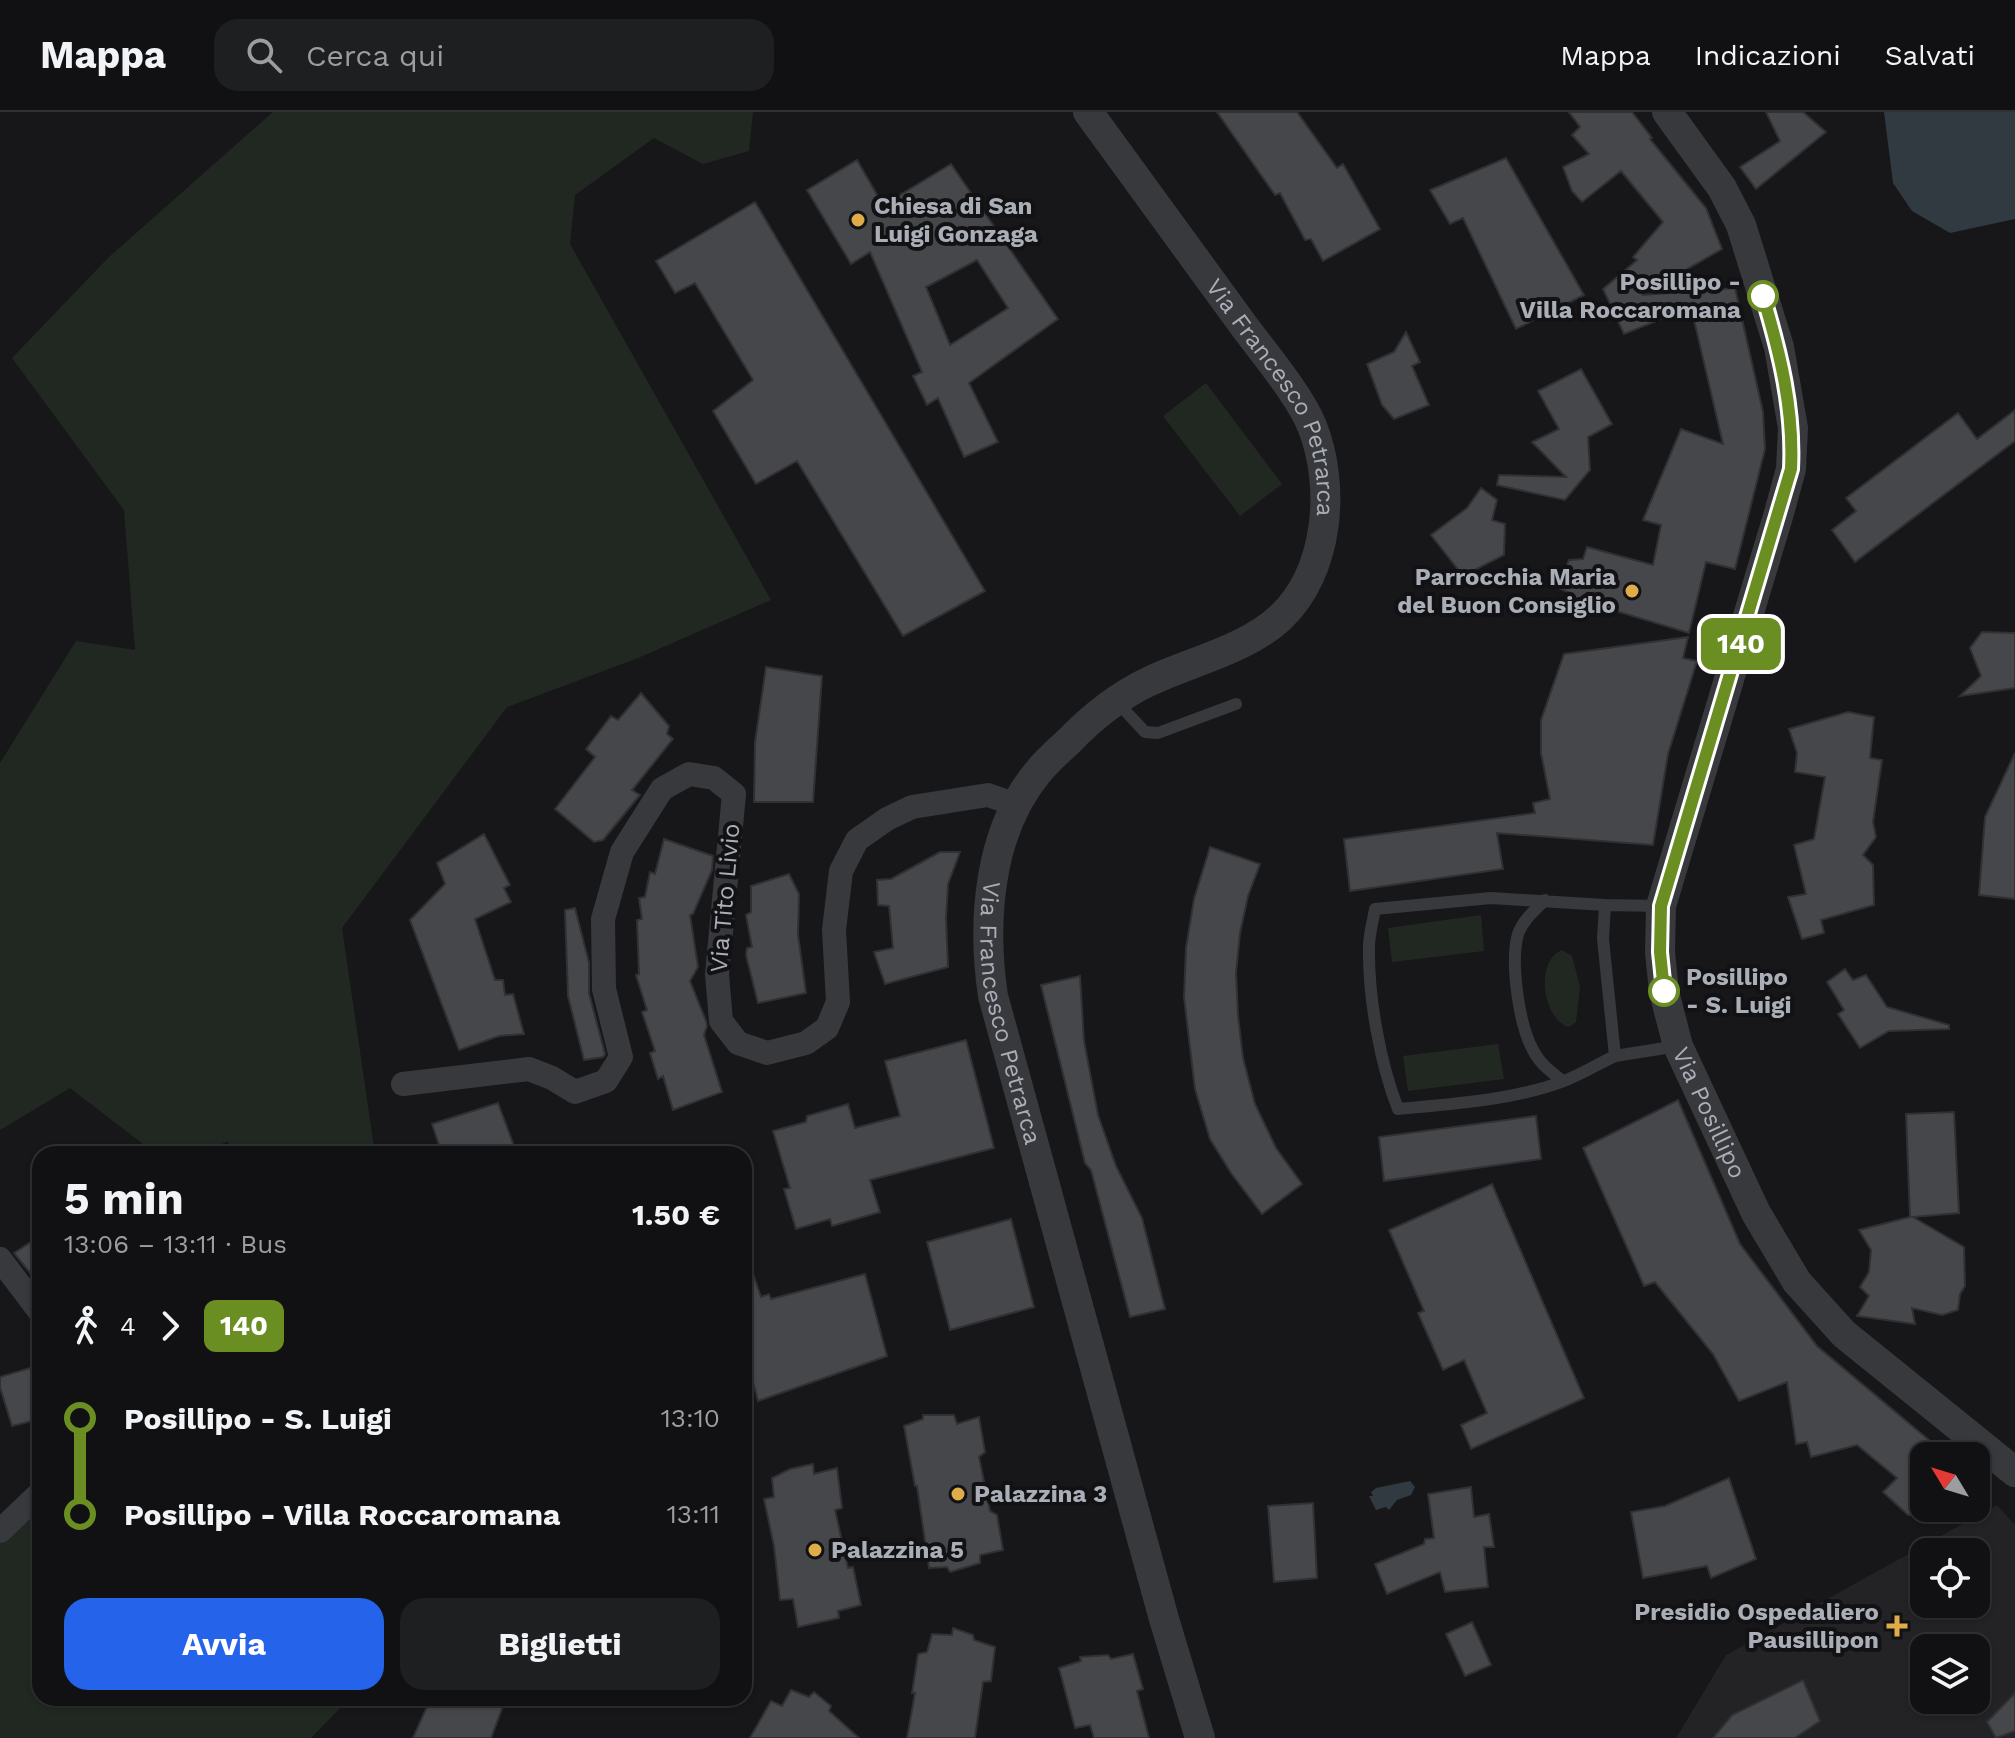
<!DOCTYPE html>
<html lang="it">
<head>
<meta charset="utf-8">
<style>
  body { margin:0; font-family:"Work Sans",sans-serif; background:#1e1f21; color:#f1f3f6; height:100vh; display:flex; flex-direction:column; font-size:30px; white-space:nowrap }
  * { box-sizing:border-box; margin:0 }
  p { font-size:26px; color:#9c9da0 }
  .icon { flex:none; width:44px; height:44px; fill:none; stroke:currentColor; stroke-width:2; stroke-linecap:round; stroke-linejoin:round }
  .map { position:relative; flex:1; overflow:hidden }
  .sheet { position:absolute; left:32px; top:1034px; width:720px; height:560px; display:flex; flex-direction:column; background:#111113; border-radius:24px; box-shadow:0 2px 6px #0004,0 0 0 2px #303133 }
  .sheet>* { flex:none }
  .badge { padding:0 16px; border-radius:12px; font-size:28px; line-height:52px }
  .needle { width:52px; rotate:308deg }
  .buttons { position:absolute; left:1910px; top:1330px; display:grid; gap:16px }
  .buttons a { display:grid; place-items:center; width:80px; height:80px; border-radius:16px; background:#111113; box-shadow:0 2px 6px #0004,0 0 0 2px #303133; font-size:40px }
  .map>.badge { position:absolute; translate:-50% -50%; box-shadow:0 0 0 4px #fff }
  .legs { display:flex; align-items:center; gap:12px; height:88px; padding:0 32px; font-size:26px }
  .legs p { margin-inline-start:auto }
  .head { display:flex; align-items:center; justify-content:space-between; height:136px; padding:0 32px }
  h1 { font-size:44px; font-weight:700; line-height:60px }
  .action { display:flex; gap:16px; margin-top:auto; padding:16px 32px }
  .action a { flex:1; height:92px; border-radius:24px; background:#2563eb; color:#fff; font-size:32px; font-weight:700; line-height:92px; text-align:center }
  .action a+a { background:#1e1f21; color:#f1f3f6 }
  ul { padding:0 32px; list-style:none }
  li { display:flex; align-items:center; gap:28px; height:96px; font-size:30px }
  li i { display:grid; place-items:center; width:12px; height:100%; margin:0 10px; background:currentColor }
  li i::after { content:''; width:20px; height:20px; margin:-10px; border:6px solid; border-radius:50%; background:#111113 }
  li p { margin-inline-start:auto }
  li:first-child i { background:linear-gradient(#0000 50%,currentColor 0) }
  li:last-child i { background:linear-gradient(currentColor 50%,#0000 0) }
  header { display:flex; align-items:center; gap:48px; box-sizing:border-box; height:112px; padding:0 40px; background:#111113; border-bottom:2px solid #303133 }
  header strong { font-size:38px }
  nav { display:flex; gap:44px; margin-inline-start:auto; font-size:28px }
  .search { width:560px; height:72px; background:#1e1f21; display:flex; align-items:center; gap:20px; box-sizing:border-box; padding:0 28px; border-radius:24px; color:#9c9da0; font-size:30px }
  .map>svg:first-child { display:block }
  .built { fill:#232326; fill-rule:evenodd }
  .green { fill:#212822 }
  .water { fill:#313a40 }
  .building { fill:#46474b; stroke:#313134; stroke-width:2; fill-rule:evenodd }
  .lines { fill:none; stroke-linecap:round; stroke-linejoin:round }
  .service { stroke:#38393d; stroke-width:12 }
  .minor { stroke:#38393d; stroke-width:24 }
  .tertiary { stroke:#38393d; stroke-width:30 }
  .line-1-casing { stroke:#fff; stroke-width:18 }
  .line-1 { stroke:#6b8e23; stroke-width:12 }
  .poi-dot { fill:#dfac49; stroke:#121214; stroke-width:3 }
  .stop-1-dot { fill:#fff; stroke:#6b8e23; stroke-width:4 }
  .labels { text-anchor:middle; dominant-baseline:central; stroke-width:8; stroke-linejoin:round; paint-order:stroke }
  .poi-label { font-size:24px; font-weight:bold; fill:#aaaeb7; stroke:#121214; text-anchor:start }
  .stop-label { font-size:24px; font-weight:bold; fill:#aaaeb7; stroke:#121214; text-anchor:end }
  .street-label { font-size:24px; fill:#aaaeb7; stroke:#121214 }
</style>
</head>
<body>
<header>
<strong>Mappa</strong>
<div class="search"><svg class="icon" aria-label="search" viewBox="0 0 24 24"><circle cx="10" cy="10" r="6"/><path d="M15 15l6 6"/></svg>Cerca qui</div>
<nav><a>Mappa</a><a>Indicazioni</a><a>Salvati</a></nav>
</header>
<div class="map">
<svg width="2015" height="1626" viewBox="0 0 2015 1626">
  <rect width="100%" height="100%" fill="#171719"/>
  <path class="built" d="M1997,1393l18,20v213h-339l50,-83zM1924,1440h52v52h-52zM1924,1536h52v52h-52z"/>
  <path class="green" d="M273,0h480l-4,39 -46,13 -49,-26 -79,57 -5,49 201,356 -133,58 -131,49 -165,221 33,226h-146l-1,-13 -27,13h-45l-86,-66 -70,42v-367l76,-122 59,9 -11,-140 -112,-152 97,-101z
    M1206,271l76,101 -42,32 -77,-100z
    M1481,803l3,36 -92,11 -4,-34z
    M1562,838l10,6 8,31 -4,35 -7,5c-26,-7 -35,-66 -7,-77z
    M1498,932l6,35 -96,12 -5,-35z
    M36,1403l4,6v177h310l-39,40h-311v-196z"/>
  <path class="water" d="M1884,0h131v107l-65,14 -38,-22 -19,-28z
    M1410,1369l5,6 -4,8 -14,5 -8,10 -3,-3 -10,3 -7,-14h4l-2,-4 5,-4z"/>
  <path class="building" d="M1217,0h80l40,56 6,-4 37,65 -57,32 -12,-22 -6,1 -25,-47 -5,2z
    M1569,0h63l20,26 -2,1 56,69 16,41 -80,46 93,-7 28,124 2,37 -30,120 -29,-7 -17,71 -113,-34 -3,-5 -15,-6 11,-28 14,-1 4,-12 66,18 8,-40 -18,-5 38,-91 42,15 -32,-137 -67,27 -21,-45 34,-29 -4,-3 30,-35 -42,-51 -39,31 -10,-11 -9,-24 26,-13 -17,-19 8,-8z
    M1766,0h37l23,20 -70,57 -16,-22 40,-26z
    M1506,46l78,137 -68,34 -53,-111 -13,6 -20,-34z
    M857,48l26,45 68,-41 107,155 -89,64 29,59 -34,15 -26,-59 -11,7 -14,-29 9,-4 -52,-120 -19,12 -44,-74zM977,148l31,48 -58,37 -24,-58z
    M755,90l230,389 -82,45 -106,-175 -41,23 -43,-73 40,-31 -58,-97 -20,10 -19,-32z
    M1406,220l14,30 -8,4 17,39 -35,14 -12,-14 -15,-41 27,-12z
    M1581,257l31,55 -24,13 2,33 -25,30 -68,-15 2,-10 67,2 -34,-35 27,-13 -21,-38z
    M2015,298v31l-160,121 -23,-32 24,-19 -10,-13 112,-85 19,26z
    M1481,376l16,12 -5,20 13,4 -1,31 -41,21 -32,-41 36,-27z
    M1982,520l33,1v55l-55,8 21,-20 -11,-28z
    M1688,525l-5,21 14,3 -29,93 -15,91 -156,-12 6,36 -153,22 -6,-52 191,-26 -2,-10 17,-4 -9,-46v-33l23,-66z
    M766,555l56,9 -9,126h-59l1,-60z
    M641,581l28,33 -2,8 6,5 -41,51 8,5 -37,45 -9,2 -39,-33 40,-52 -9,-8 25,-33 7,4z
    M1848,600l26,5 -4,41 12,2 -9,62 3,15 -13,18 10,10 1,40 -53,15 3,13 -22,6 -14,-42 18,-3 -12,-49 20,-6 11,-62 -30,-5 2,-19 -8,-24z
    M2015,641v146l-36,-4 6,-78z
    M484,722l26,51 -6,3 7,14 -36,17 20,61h8l2,15 8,-1 11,40 -25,2 -40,14 -49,-130 35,-36 -8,-21z
    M664,727l49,17 -1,14 -19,44 -3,1 8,52 -8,14 16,40 1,5 -3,9 18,57 -49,18 -10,-34 -5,3 -8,-26 5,-2 -13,-39 5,-2 -11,-35 3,-1 -2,-54 5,-1 -3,-21 6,-1 5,-25 5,2z
    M1210,735l50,17 -12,32 -8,37 -4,40 2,43 5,42 12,46 21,44 26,36 -40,30 -31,-41 -21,-34 -15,-50 -11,-92 2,-49 8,-49z
    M940,740h20l-12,32 -2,35 2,48 -63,17 -11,-32 19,-4 -4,-42 -11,-1 -1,-25 14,-1z
    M789,762l10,20 -1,41 8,58 -48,10 -12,-48 1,-7 5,-1 -6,-32 5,-3v-26z
    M575,796l14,55v30l16,61 -2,3 -19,3 -16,-64 -3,-86z
    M1845,857l8,11 13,-5 21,32 62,18v4l-60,2 -29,17 -22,-34 6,-4 -17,-28z
    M1080,864l4,65 14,74 18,51 26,52 23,91 -35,8 -39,-147 -6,-7 -44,-178z
    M966,928l28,108 -124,32 10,32 -48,14 -2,-7 -34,10 -12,-40 6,-1 -17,-57 33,-9 1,-6 41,-12 7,24 45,-12 -15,-55z
    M1678,988l62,144 77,102 131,110h-24v59h-16l-25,-23 14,-14 -40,-33 -46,12 -4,-15 -11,2 -9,-62 -48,19 -26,-47 -58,-72 -11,4 -61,-138z
    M498,991l19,51h-75l-10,-30z
    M1954,1000l5,101 -46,4 51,30 1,39 -5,8 -2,16 -16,5 -30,-7 3,16 -58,-8 12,-20 -9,-9 9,-15 2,-22 -12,-20 51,-13 -4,-103z
    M1536,1004l5,43 -157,22 -5,-44z
    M1492,1072l92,214 -113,51 -10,-24 26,-12 -23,-53 -21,10 -25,-57 6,-2 -35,-81z
    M1011,1107l23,88 -84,23 -23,-88z
    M40,1124v49l-26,-32z
    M744,1147h4l13,38 8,-3 2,5 94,-25 22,82 -129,45 -14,-54z
    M40,1253v54l-28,7 -12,-39v-10z
    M923,1303h31l3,9 22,-7 6,35 -6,5 11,54 7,4 6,35 -23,5v8l-30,9 -3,-5 -18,1 -12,-82h-2l-11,-60 19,-7z
    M813,1352l1,10 23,-6 5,40 -7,2 13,58 5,-1 8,38 -23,6 1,7 -41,9 -5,-28 -13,1 -6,-54 -10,-47 10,-2 -2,-19 18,-9z
    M1729,1366l27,81 -45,19 -4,-12 -64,12 -12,-66 34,-6z
    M1471,1375l3,30 15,-3 5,33h-10l4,40 -43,5 -5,-20 -53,22 -12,-30 49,-20 1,-5 9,-1 -6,-44z
    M1313,1391l4,75 -43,4 -6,-76z
    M1472,1510l19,43 -26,11 -19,-42z
    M953,1516l20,7 1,5 21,7 -4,34 -8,1 -8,56h-68l8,-45h-3l6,-39 9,-2 5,-18 20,1z
    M1133,1542l10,35 -6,2 12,47h-55l-4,-13 -15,3 -16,-60 22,-7 -1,-4 28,-2 3,4z
    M1803,1568l17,41 -25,17h-82l19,-23z
    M791,1578l18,7 5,-5 17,14 -2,5 30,27h-109l21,-37 11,5z
    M2015,1581v38l-19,7 -9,-16z
    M445,1586h61l-15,40h-78l16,-36 14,2z"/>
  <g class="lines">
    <path class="service" d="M1117,590l28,30 13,1 78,-29
      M1545,788c-10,10 -22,20 -27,34 -8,28 1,91 15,116 7,14 18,22 30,31
      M1605,793l-114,-7 -116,11c-2,12 -6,25 -6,38 -1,49 11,116 29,162 53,-5 117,-9 166,-28 18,-7 34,-17 51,-25
      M1661,794l-56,-1 -2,34 12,117 63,-10"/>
    <path class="minor" d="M403,972l126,-15 23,9 23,14 31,-11 15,-24 -17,-68 -1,-70 19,-67 40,-63 27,-15 25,4 20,16 -17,180 4,47 17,22 29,10 39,-10 21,-15 11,-26 -4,-72 7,-59 16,-31 30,-21 25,-12 76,-12 29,10
      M0,1147l40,53
      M0,1419l40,-38"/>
    <g class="tertiary">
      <path id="s1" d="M1088,0c51,70 102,140 153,210 21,29 58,72 71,104 24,60 17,146 -32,192 -33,31 -90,44 -130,63 -32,15 -57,35 -82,61 -10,9 -21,19 -30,30 -50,60 -56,150 -45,224l171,623 36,119"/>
      <path id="s2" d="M1667,0l55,76 19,37 38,122 14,81 -2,41 -12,44 -118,393 -1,46 4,40 14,54 78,167 41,69 47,52 171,138"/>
    </g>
  </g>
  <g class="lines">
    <g class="line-1-casing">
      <path id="line-1" d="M1664,879l-4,-39 1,-46 130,-437c3,-60 -11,-116 -28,-173"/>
    </g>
    <use href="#line-1" class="line-1"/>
  </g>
  <g class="poi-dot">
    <circle cx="858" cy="108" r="8"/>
    <circle cx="1632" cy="479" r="8"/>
    <circle cx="958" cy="1382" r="8"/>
    <circle cx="815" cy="1438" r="8"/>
    <path d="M1893 1502h8v8h8v8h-8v8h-8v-8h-8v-8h8z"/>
  </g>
  <g class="stop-1-dot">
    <circle cx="1763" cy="184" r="14"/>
    <circle cx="1664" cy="879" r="14"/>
  </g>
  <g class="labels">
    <g class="poi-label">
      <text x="874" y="94">Chiesa di San<tspan x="874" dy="28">Luigi Gonzaga</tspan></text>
      <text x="1616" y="465" text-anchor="end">Parrocchia Maria<tspan x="1616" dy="28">del Buon Consiglio</tspan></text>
      <text x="974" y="1382">Palazzina 3</text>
      <text x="831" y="1438">Palazzina 5</text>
      <text x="1879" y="1500" text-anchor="end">Presidio Ospedaliero<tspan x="1879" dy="28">Pausillipon</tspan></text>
    </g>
    <g class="stop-label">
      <text x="1741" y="170">Posillipo -<tspan x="1741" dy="28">Villa Roccaromana</tspan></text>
      <text x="1686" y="865" text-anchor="start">Posillipo<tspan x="1686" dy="28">- S. Luigi</tspan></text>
    </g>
    <g class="street-label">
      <text stroke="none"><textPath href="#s1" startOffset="344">Via Francesco Petrarca</textPath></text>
      <text transform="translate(725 786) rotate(-85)">Via Tito Livio</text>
      <text stroke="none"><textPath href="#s1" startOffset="1136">Via Francesco Petrarca</textPath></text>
      <text stroke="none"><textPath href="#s2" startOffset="1058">Via Posillipo</textPath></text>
    </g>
  </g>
</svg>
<div class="buttons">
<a><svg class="needle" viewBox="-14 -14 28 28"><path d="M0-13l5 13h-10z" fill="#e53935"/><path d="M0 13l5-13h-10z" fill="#9c9da0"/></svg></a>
<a><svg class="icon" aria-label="locate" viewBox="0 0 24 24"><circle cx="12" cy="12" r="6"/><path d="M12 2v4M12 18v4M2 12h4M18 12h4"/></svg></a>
<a><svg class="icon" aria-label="layers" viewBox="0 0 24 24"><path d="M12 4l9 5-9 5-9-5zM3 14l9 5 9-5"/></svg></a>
</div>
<b class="badge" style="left:1741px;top:532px;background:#6b8e23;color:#fff">140</b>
<section class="sheet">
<div class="head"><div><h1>5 min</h1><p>13:06 – 13:11 · Bus</p></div><b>1.50 €</b></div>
<div class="legs"><svg class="icon" aria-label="walk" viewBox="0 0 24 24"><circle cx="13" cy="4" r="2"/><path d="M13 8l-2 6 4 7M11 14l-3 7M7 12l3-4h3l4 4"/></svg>4<svg class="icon" aria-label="forward" viewBox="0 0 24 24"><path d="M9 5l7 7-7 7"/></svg><b class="badge" style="background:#6b8e23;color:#fff">140</b></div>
<ul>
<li><i style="color:#6b8e23"></i><b>Posillipo - S. Luigi</b><p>13:10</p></li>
<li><i style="color:#6b8e23"></i><b>Posillipo - Villa Roccaromana</b><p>13:11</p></li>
</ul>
<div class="action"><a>Avvia</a><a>Biglietti</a></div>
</section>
</div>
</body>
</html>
